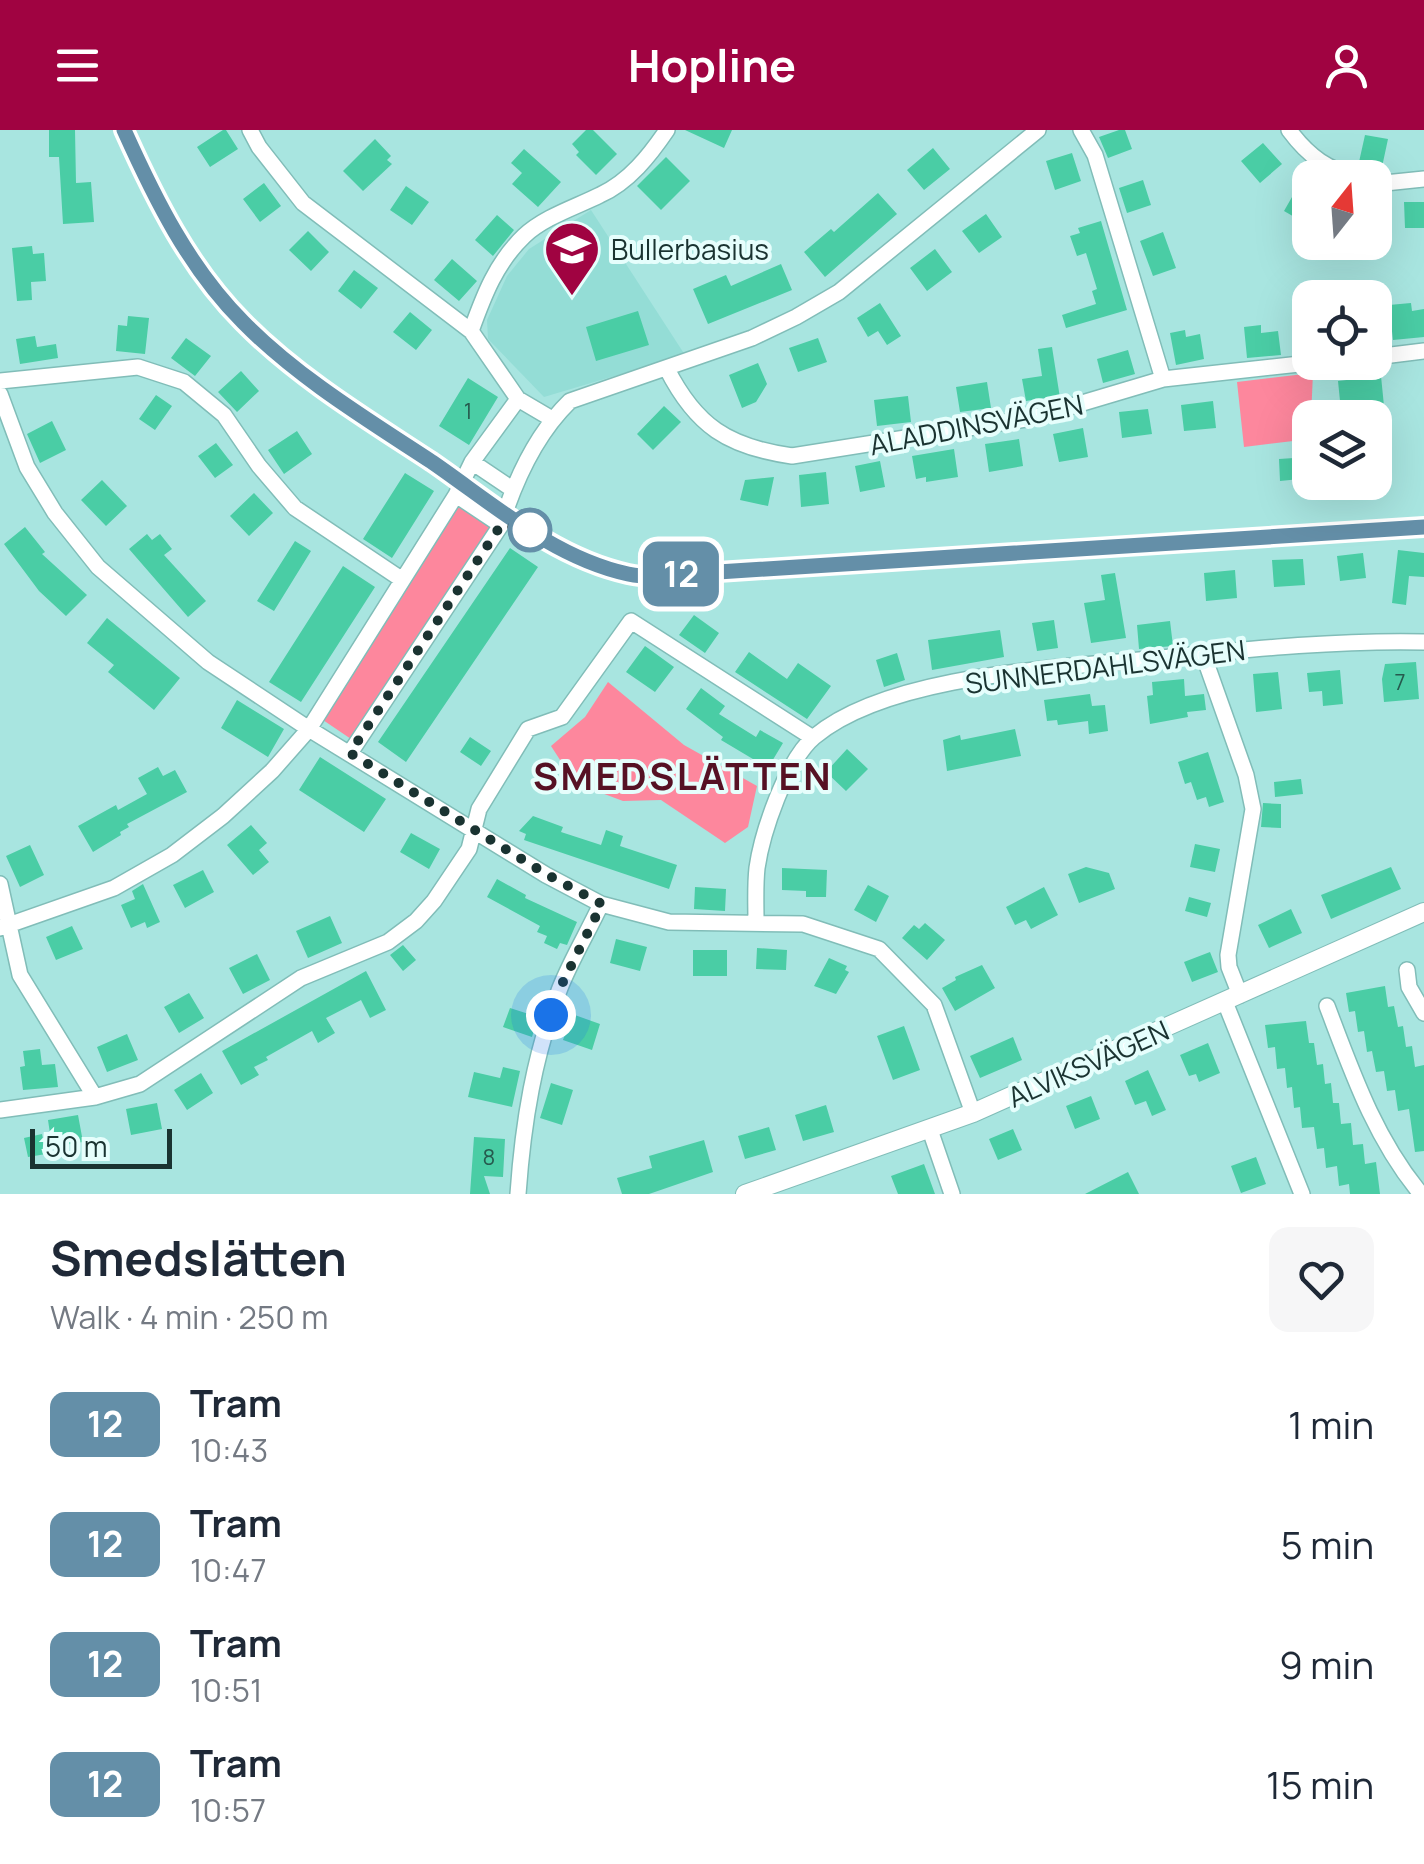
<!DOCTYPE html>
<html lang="en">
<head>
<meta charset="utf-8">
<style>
  body { margin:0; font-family:Manrope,sans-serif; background:#f6f6f7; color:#1f2937; height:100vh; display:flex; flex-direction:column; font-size:38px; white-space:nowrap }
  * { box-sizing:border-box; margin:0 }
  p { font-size:32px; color:#747a83 }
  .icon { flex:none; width:55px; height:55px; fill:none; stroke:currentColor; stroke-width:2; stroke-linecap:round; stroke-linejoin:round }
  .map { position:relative; height:1064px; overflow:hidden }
  .drawer { display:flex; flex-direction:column; background:#fff; flex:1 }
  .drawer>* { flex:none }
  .badge { padding:0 20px; border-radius:15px; font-size:35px; line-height:65px }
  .needle { width:65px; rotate:17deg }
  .fabs { position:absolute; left:1292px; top:30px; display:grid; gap:20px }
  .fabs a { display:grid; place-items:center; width:100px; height:100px; border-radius:20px; background:#fff; box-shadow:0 10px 40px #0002; font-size:50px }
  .scale { position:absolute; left:30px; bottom:25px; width:142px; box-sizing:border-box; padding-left:10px; border:5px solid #1a3331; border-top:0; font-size:28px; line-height:35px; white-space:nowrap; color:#1a3331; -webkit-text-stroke:8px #e6fefc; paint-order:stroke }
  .you { position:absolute; width:50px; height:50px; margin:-25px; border:8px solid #fff; border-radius:50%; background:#1a73e8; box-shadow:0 0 0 15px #1a73e833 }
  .map>.badge { position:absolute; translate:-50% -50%; box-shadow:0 0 0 5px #fff }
  .round { display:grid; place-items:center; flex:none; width:105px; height:105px; border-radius:20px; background:#f6f6f7 }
  .overview { display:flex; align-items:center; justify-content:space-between; height:170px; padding:0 50px }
  h1 { font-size:48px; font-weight:700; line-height:75px }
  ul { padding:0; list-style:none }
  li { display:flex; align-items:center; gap:30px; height:120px; padding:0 50px }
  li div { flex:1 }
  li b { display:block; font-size:38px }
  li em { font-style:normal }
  li .badge { min-width:110px; font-weight:700; text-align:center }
  header { display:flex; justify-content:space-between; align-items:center; height:130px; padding:0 50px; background:#a00341; color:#fff; font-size:45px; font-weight:700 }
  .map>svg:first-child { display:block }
  .built { fill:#94ddd6 }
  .green { fill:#fd879d }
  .building { fill:#4acda5 }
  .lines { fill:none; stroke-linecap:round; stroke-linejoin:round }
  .minor-casing { stroke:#81bdb8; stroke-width:18 }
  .tertiary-casing { stroke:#81bdb8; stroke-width:20 }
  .minor { stroke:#fff; stroke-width:15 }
  .tertiary { stroke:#fff; stroke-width:18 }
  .tram { stroke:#64908c; stroke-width:2.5 }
  .line-casing { stroke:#fff; stroke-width:22 }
  .line { stroke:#648fa8; stroke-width:15 }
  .walk { stroke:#1a3331; stroke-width:10; stroke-dasharray:0 18 }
  .stop-dot { fill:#fff; stroke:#648fa8; stroke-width:5 }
  .labels { text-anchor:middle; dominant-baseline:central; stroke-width:8; stroke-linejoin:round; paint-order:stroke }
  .number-label { font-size:22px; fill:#265a4e }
  .poi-label { font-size:28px; fill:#1a3331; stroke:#e6fefc; text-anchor:start }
  .street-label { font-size:28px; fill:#1a3331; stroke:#e6fefc }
  .district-label { font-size:38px; font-weight:bold; letter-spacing:2.5px; fill:#561124; stroke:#e6fefc }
</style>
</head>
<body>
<header><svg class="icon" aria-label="menu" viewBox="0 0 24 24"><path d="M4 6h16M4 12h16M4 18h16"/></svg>Hopline<svg class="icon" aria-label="person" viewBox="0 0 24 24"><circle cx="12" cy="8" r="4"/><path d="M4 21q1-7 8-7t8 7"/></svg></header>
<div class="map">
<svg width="1424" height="1064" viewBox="0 0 1424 1064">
  <rect width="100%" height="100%" fill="#a8e5e0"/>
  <path class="built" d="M591,80l94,145 -141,42 -56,-58 -1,-19 20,-44 22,-27z"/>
  <path class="green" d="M1313,243l-3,66 -66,8 -7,-65z
    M457,375l35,24 -141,210 -28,-19z
    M608,552l76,63 73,41 -9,41 -23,16 -64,-43 -38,1 -48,-18 -24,-37 34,-29z"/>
  <path class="building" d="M49,0h26l1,53 15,-1 3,40 -31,2 -4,-67h-10z
    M223,0h3l12,19 -28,18 -13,-20z
    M586,0h7l24,24 -21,21 -20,-20 3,-3 -7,-8z
    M685,0h47l-8,18z
    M1119,0h6l7,19 -24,9 -9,-21z
    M1365,5l23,4 -6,28 -23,-5z
    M375,9l16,17 -4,4 5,4 -29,27 -20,-20z
    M1263,13l19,21 -22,19 -19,-22z
    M933,18l17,21 -26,21 -17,-20z
    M524,19l37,33 -23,25 -26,-23 10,-11 -11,-10z
    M1072,23l9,28 -26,9 -9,-29z
    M666,27l24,24 -29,29 -24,-24z
    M1143,50l8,25 -24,8 -8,-25z
    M264,53l17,23 -21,16 -17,-23z
    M1300,53l10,6v37l-26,-15z
    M406,56l23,16 -17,23 -22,-15z
    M878,63l19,21 -72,63 -21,-25 27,-23 3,3z
    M1404,72h20v26h-19z
    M986,84l16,23 -23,16 -17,-22z
    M497,85l17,15 -21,26 -18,-16z
    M1101,91l26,89 -61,18 -4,-13 34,-11 -4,-13 5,-2 -11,-36 -9,3 -7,-20 10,-3 -2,-5z
    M308,101l21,21 -18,19 -22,-21z
    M1163,102l13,36 -23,8 -13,-35z
    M32,116l1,8 11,-1 2,28 -15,1 1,18 -15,1 -5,-53z
    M935,119l17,23 -25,19 -17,-23z
    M452,129l25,22 -18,20 -25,-21z
    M781,134l11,26 -84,34 -15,-35 33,-14 5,11z
    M354,140l24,18 -17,21 -23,-18z
    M880,173l21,33 -14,9 -9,-14 -10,6 -11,-19z
    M1411,173l1,8 12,-2v28l-31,3 -4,-35z
    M638,181l11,34 -53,16 -10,-34z
    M410,182l22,18 -16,20 -23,-18z
    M128,186l21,2 -4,36 -29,-3 2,-26 9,1z
    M1261,195v8l17,-2 3,24 -34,3 -3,-31z
    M1185,200l1,7 14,-3 4,25 -28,6 -6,-32z
    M35,206l2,11 19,-3 2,14 -38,6 -4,-25z
    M186,208l25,18 -16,20 -24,-18z
    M818,208l9,24 -29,10 -9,-24z
    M1052,217l8,51 -14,4 -1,-4 -19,3 -4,-22 20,-3 -4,-27z
    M1128,220l7,24 -32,9 -6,-24z
    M758,233l9,21 -11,18 -14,6 -13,-33z
    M241,241l18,20 -22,21 -19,-20z
    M1381,246l3,30 -43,5 -3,-30z
    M468,248l30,19 -29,48 -30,-19z
    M987,252l4,26 -31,4 -4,-25z
    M156,265l16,11 -17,24 -16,-11z
    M908,266l3,26 -34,4 -3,-26z
    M1213,271l3,27 -32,3 -3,-26z
    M664,276l17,16 -28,28 -16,-16z
    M1148,279l4,25 -30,4 -3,-26z
    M52,291l14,29 -26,13 -13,-29z
    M1083,298l5,29 -29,5 -6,-28z
    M297,301l15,23 -28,20 -16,-24z
    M1019,309l4,27 -34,6 -4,-28z
    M216,313l17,22 -18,13 -17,-22z
    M954,319l4,28 -32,5v-5l-10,2 -4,-23z
    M1309,327l1,21 -30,3 -1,-22z
    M880,331l5,26 -25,5 -5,-26z
    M826,342l3,32 -28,3 -2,-32z
    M405,343l29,18 -42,67 -29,-19z
    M774,347l-6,29 -28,-6 5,-20z
    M102,350l25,26 -21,20 -25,-26z
    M254,363l19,20 -24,23 -19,-20z
    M25,397l20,25 -3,2 45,41 -21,21 -27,-25 -35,-47z
    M147,404l5,6 8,-6 12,15 -8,6 42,46 -18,16 -59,-68z
    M295,411l16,10 -37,60 -17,-10z
    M510,418l28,19 -132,195 -28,-20z
    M1398,420l26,3v24l-15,-1 -3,29 -14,-2z
    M1363,423l3,25 -26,3 -3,-25z
    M1303,429l2,26 -31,2 -2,-27z
    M343,436l32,21 -74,115 -32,-20z
    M1235,440l2,28 -31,3 -2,-28z
    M1115,443l11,65 -35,5 -7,-40 21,-3 -4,-25z
    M694,485l25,18 -14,20 -26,-18z
    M107,488l73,60 -26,32 -46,-38 6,-7 -27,-22z
    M1054,490l4,28 -21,3 -5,-28z
    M1170,491l3,25 -34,3 -2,-24z
    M1000,500l4,27 -72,13 -4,-30z
    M645,516l29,21 -19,25 -29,-20z
    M749,522l38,27 11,-16 33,23 -24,33 -72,-47z
    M897,523l8,27 -21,7 -8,-27z
    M1416,532l3,37 -35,3 -2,-23 3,-15z
    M1340,540l3,34 -20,2 -1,-15 -13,1 -2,-19z
    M1278,542l4,37 -26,3 -3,-38z
    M1184,549l1,17 19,-2 2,16 -19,2 1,5 -38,7 -3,-28 6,-1 -1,-13z
    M701,558l24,18 -6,8 37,23 4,-7 23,13 -15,25 -47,-28 2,-3 -37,-28z
    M1090,564l2,12 13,-1 3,26 -19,3 -1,-13 -30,4 -1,-5 -10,1 -3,-21z
    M237,570l47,29 -16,28 -47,-29z
    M1015,599l6,27 -74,15 -4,-31 17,-5 1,5z
    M470,607l21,14 -10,15 -21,-14z
    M847,619l21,20 -22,22 -20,-19z
    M1208,622l16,50 -15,5 -3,-10 -9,3 -6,-18 -6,2 -7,-22z
    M320,627l66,42 -22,33 -65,-42z
    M158,637l5,9 12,-6 12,22 -60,32 2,3 -9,5 1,3 -28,17 -15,-26 38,-21 2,5 29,-16 -9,-16z
    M1301,649l2,15 -28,3 -1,-15z
    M1263,673l18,1v24l-20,-1z
    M533,686l30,11 -2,5 40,13 5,-15 17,6 -3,10 57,19 -8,24 -145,-49 2,-6 -7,-3z
    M251,695l16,18 -8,7 10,12 -16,13 -26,-30z
    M411,703l29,16 -11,20 -29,-17z
    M1195,714l25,5 -5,23 -25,-5z
    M30,715l14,30 -24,12 -14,-31z
    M1086,737l23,6 6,16 -36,14 -11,-29z
    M1391,737l10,22 -70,30 -10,-24z
    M782,738l45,2 -1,27h-20v-6l-24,-1z
    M203,740l11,22 -29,16 -12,-23z
    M497,749l29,16 -1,3 52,24 -10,23 -7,-2 -3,6 -13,-6 3,-7 -10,-4 3,-6 -53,-29z
    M143,754l17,38 -13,6 -2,-6 -14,6 -10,-23 14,-6 -3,-8z
    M868,755l21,11 -13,26 -22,-12z
    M695,757l31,2 -1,22 -31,-2z
    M1044,757l14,28 -27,14 -5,-9 -11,5 -9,-18z
    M1189,767l22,6 -4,14 -22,-6z
    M1291,779l11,24 -33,15 -11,-23z
    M330,786l12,27 -34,15 -12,-27z
    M925,793l20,17 -18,20 -25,-22 12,-13 5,4z
    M72,796l11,23 -27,11 -10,-23z
    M616,809l31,8 -7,24 -30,-8z
    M403,815l13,15 -13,11 -13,-16z
    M757,818l30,2 -1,20 -30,-1z
    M693,820h34v26h-34z
    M1210,822l8,20 -26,10 -8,-20z
    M257,824l13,26 -27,14 -14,-26z
    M829,828l18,8 -2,4 4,2 -13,22 -22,-8z
    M982,835l13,23 -40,23 -13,-23 14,-8 -1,-3z
    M366,841l20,39 -16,8 -9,-18 -35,18 9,15 -17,10 -6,-12 -46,26 2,3 -14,7 5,8 -18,10 -19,-34z
    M1385,856l3,21 6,-1 4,21 5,-1 3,21 6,-1 3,21 9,-2v86l-9,1 -6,-43 -11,2 -3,-21 -8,1 -3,-20 -8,1 -4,-21 -5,1 -3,-21 -6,1 -3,-21 -6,1 -3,-19z
    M189,863l15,25 -25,15 -15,-26z
    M510,878l28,9 -6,20 -29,-10z
    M572,884l28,10 -8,26 -29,-10z
    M1306,891l3,22h5l3,22 6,-1 2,20 6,-1 2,20h6l2,21 10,-1 2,22 10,-1 2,20 11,-2 4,32h-30l-1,-10 -10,2 -2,-20 -11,2 -2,-20 -7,1 -3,-22 -12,1 -2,-21 -6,1 -2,-21 -5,1 -2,-20 -8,1 -2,-22 -7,1 -3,-23z
    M904,896l16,44 -27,10 -16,-44z
    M127,904l11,26 -31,12 -10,-25z
    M1013,907l9,23 -42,18 -10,-22z
    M1208,913l12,30 -21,9 -3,-8 -7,2 -9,-21z
    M40,919l2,16 13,-1 3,23 -35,3 -3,-23 5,-1 -2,-15z
    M503,937l17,4 -8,36 -44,-10 6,-25 26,6z
    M1148,940l18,40 -14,6 -6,-15 -11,4 -10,-24z
    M201,943l12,20 -26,17 -13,-20z
    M551,953l22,7 -11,35 -22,-7z
    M1091,966l9,23 -25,10 -9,-23z
    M157,973l5,26 -31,6 -5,-26z
    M826,975l8,27 -31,9 -8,-26z
    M78,985l5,27 -31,5 -4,-27z
    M769,997l7,23 -31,9 -7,-23z
    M1013,999l9,21 -24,10 -9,-21z
    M42,1004l4,20 -18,3 -4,-19z
    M474,1007l31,2 -2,38 -19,-1 6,18h-20z
    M704,1010l9,32 -64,22h-27l-5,-16 35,-10 -3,-12z
    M1256,1027l10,27 -25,9 -10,-27z
    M924,1034l11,30h-37l-7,-18z
    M1128,1042l11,22h-54z"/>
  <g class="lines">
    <g class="minor-casing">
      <path id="minor" d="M250,0l9,17 44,56 168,128 47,68 34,20
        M1081,0l14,25 68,224
        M1289,0c20,27 39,40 71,48
        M1375,51l10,2 39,-4
        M471,201c13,-36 25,-68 53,-95 20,-19 52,-29 76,-41 29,-13 50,-40 67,-65
        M1375,227l49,-6
        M667,239c29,57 61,78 125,87l240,-38 131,-39 155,-17
        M0,251l138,-14 46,15 40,33 35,51 36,42 106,71
        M0,264l27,73 28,46 43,54 110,95 101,67 237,146 55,29 68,18 134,2 76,25 55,56 39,108
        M472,332l40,27
        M456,365l45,30
        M1203,524l43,121 7,34 -25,146 1,12 11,28
        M350,623l151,-228c14,-45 35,-91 69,-124l182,-63 44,-21 43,-25 199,-162
        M0,754l20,91 75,122
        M756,792c0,-18 -1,-36 1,-54 5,-35 29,-107 57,-131 74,-62 243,-69 337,-78 91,-9 181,-19 273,-17
        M0,798l114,-40 58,-33 51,-39 49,-45 37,-42 147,-234 16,-33 46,-63
        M1407,840l2,17 15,26
        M1225,872l77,192
        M1327,876c25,66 48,133 94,188
        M0,980l95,-13 45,-13 161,-106 87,-36 28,-21 18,-20 35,-52 10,-40 49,-80 34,-12 69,-96 182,117
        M930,1000l22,64
        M518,1064c5,-71 16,-139 42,-206 11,-28 28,-56 41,-84"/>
    </g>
    <g class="tertiary-casing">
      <path id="tertiary" d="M745,1064l228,-81 451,-201"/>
    </g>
    <use href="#minor" class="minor"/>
    <use href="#tertiary" class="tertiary"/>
    <path class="tram" d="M124,0c31,69 65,139 119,192 57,57 129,101 195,145 60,40 118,91 190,107 27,6 62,-1 91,-2l705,-45"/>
  </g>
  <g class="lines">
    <g class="line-casing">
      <path id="line" d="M124,0c31,69 65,138 119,192 54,55 125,98 189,140 61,42 122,96 196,112 27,6 62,0 90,-2l706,-45"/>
    </g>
    <use href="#line" class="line"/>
    <path class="walk" d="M530,400l-29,-5 -151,228 196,121 56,30 -42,84 -9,27"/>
  </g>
  <defs>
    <g id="school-pin" transform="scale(2.875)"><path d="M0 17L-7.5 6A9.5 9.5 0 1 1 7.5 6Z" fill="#a00341" stroke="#e6fefc"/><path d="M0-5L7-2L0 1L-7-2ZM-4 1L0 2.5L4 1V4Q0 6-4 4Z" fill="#fff"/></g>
  </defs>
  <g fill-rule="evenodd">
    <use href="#school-pin" x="572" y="119"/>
  </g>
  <circle class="stop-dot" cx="530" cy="400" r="20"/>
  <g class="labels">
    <g class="number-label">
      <text x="468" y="281">1</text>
      <text x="1400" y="552">7</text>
      <text x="489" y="1027">8</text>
    </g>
    <g class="poi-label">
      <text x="611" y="119">Bullerbasius</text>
    </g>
    <g class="street-label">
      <text transform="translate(976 294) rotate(-11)">ALADDINSVÄGEN</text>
      <text transform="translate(1105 536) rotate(-7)">SUNNERDAHLSVÄGEN</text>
      <text transform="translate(1088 933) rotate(-24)">ALVIKSVÄGEN</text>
    </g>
    <g class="district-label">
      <text x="683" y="645">SMEDSLÄTTEN</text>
    </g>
  </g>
</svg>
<div class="fabs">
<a><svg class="needle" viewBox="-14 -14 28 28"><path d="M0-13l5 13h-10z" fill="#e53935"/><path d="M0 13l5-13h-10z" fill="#747a83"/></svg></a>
<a><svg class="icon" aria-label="locate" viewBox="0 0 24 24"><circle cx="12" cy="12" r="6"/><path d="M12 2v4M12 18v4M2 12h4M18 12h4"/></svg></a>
<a><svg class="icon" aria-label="layers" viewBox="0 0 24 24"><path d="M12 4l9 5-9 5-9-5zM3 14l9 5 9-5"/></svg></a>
</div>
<div class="scale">50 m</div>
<div class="you" style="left:551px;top:885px"></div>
<b class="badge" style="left:681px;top:444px;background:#648fa8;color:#fff">12</b>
</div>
<section class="drawer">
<div class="overview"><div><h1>Smedslätten</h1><p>Walk · 4 min · 250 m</p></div><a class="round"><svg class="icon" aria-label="heart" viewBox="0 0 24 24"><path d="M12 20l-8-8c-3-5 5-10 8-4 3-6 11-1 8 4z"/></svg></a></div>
<ul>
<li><span class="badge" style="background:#648fa8;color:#fff">12</span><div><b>Tram</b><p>10:43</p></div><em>1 min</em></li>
<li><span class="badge" style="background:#648fa8;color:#fff">12</span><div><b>Tram</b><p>10:47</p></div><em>5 min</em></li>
<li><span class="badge" style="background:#648fa8;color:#fff">12</span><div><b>Tram</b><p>10:51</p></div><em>9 min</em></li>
<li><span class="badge" style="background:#648fa8;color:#fff">12</span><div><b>Tram</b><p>10:57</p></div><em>15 min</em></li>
</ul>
</section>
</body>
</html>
